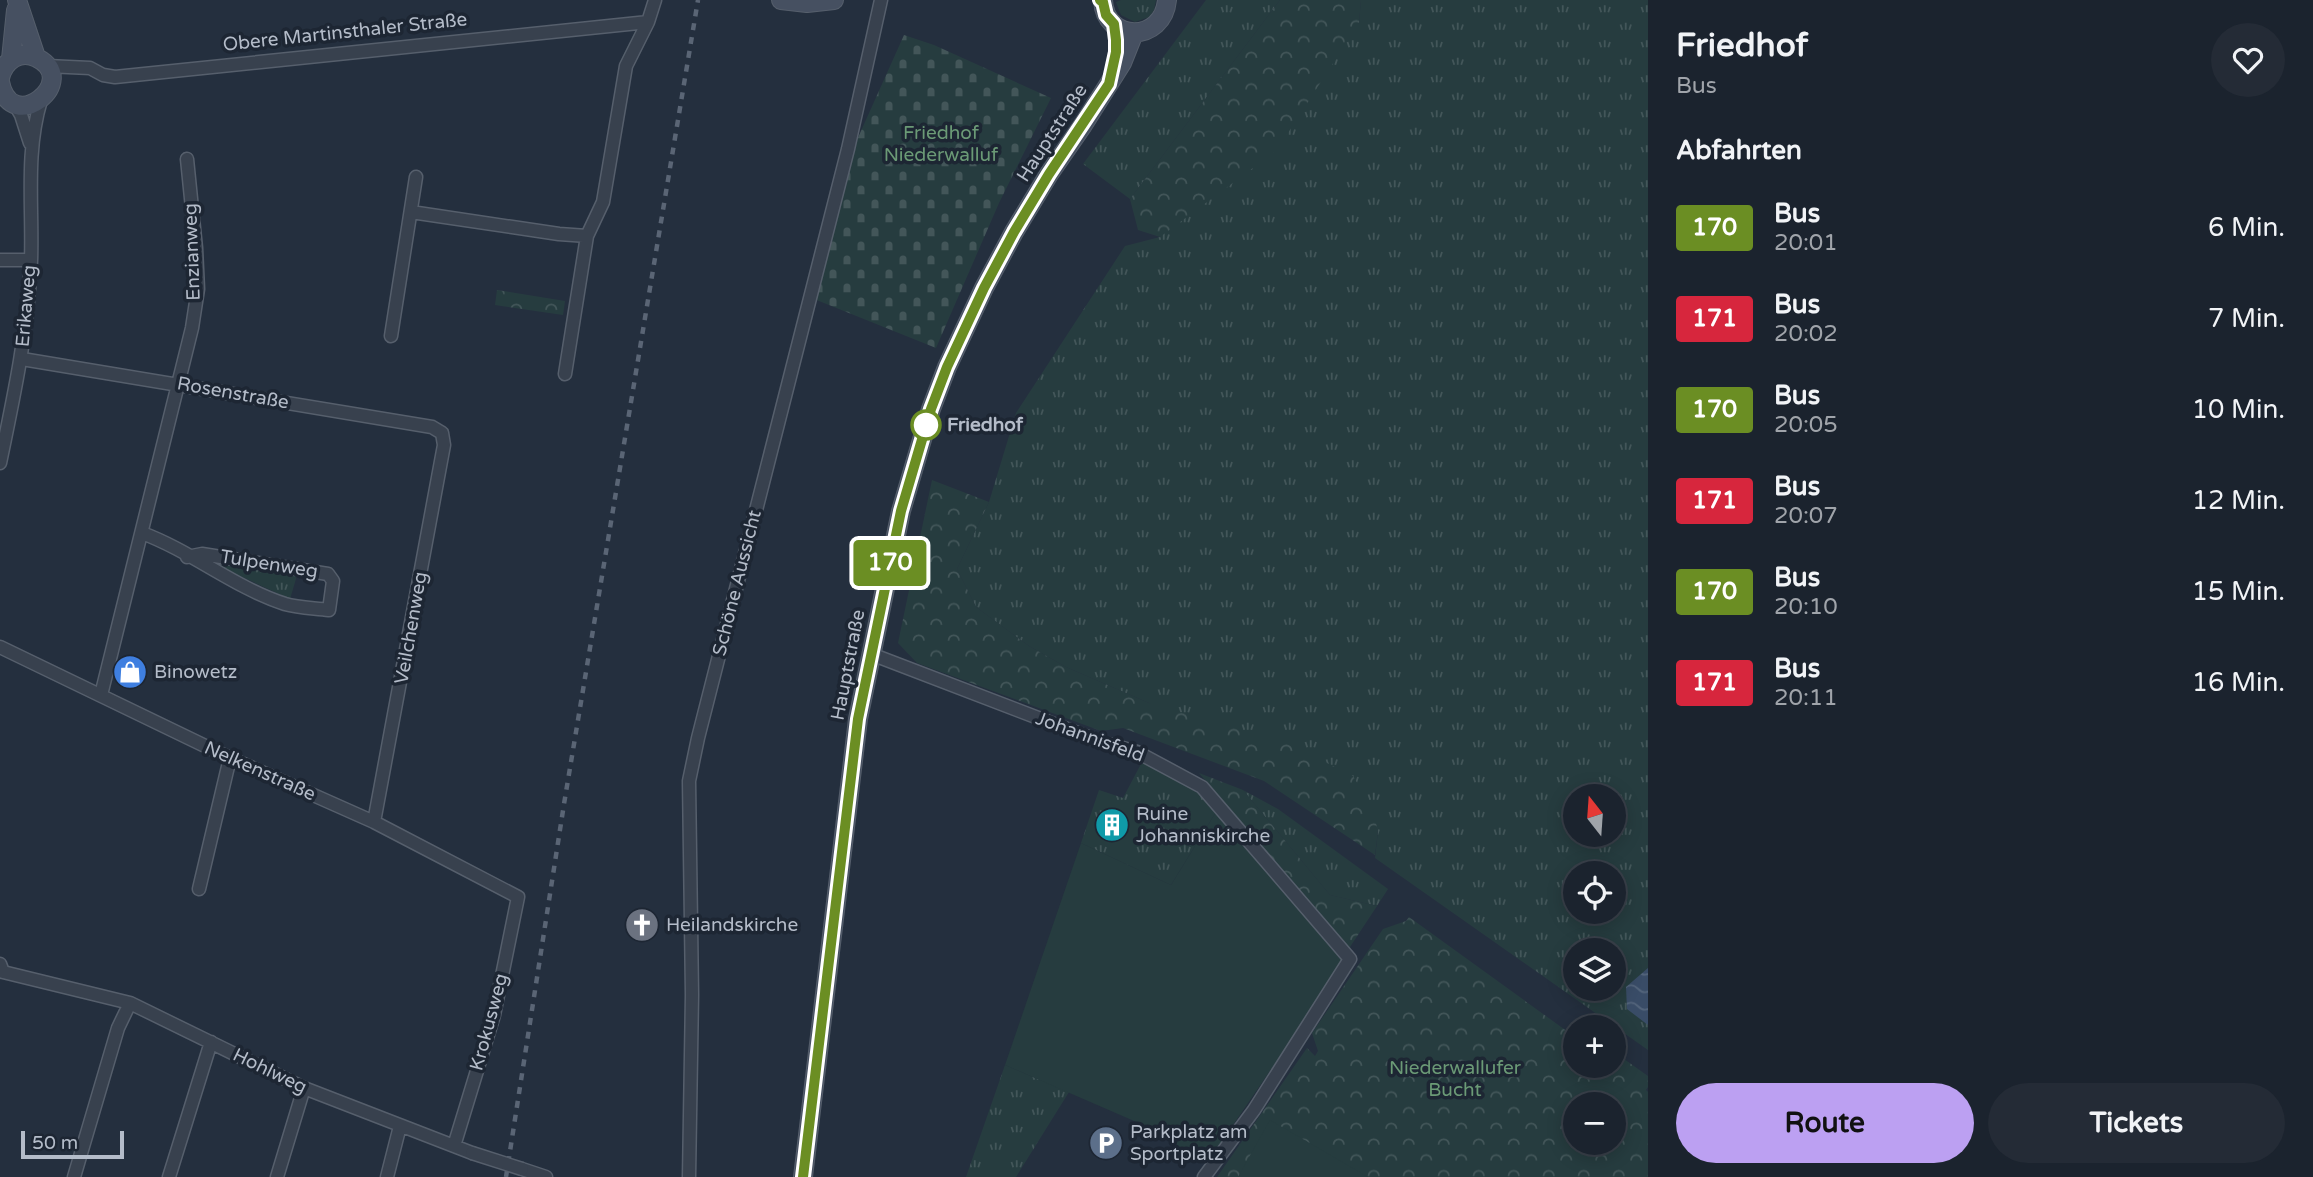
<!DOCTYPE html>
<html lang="de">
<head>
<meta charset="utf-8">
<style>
  body { margin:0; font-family:"Varela Round",sans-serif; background:#242b36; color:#f1f3f6; height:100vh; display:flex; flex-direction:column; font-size:26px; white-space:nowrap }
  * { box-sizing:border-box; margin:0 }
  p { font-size:23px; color:#a0a4aa }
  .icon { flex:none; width:38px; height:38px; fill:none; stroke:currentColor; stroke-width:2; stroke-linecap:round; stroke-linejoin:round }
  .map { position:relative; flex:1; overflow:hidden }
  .drawer { display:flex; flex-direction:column; background:#1b232e; width:665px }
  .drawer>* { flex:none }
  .badge { padding:0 14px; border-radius:5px; font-size:24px; line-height:46px }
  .needle { width:46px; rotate:343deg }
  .controls { position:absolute; left:1563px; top:784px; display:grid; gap:14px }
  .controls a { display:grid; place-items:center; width:63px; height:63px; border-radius:50%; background:#1b232e; box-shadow:0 4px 18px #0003,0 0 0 2px #39404a; font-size:35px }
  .scale { position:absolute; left:21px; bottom:18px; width:103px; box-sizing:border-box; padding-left:7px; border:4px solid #b4bcc9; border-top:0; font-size:19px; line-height:24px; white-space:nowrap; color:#b4bcc9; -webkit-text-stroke:5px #1d2633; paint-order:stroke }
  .map>.badge { position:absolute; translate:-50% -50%; box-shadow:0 0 0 4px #fff }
  h2 { padding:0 28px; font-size:26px; line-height:63px }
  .round { display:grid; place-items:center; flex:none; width:74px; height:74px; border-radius:37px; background:#242b36 }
  .headline { display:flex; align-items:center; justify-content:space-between; height:119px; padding:0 28px }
  h1 { font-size:33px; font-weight:800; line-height:52px }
  .action { display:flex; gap:14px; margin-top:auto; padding:14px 28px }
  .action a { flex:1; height:80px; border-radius:42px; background:#bca0f2; color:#111; font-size:28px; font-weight:800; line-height:80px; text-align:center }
  .action a+a { background:#242b36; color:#f1f3f6 }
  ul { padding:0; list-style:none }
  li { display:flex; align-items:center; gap:21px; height:91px; padding:0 28px }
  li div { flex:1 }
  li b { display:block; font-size:26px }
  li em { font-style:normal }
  li .badge { min-width:77px; font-weight:700; text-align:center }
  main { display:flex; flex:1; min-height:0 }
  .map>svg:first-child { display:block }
  .grass { fill:url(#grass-tufts); fill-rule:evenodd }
  .forest { fill:url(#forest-crowns); fill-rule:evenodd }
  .cemetery { fill:url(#cemetery-stones) }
  .garden { fill:#263c3f }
  .water { fill:url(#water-waves) }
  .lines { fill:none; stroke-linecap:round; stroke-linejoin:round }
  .street-casing { stroke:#565f6c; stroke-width:15 }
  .secondary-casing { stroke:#565f6c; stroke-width:20 }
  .street { stroke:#38414e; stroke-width:12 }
  .secondary { stroke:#465061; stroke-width:18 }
  .rail { stroke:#5a6575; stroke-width:4.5; stroke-dasharray:7 7; stroke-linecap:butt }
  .street-bridge-casing { stroke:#565f6c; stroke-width:15; stroke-linecap:butt }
  .street-bridge { stroke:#38414e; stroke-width:12 }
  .line-casing { stroke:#fff; stroke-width:16 }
  .line { stroke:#6b8e23; stroke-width:10 }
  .stop-dot { fill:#fff; stroke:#6b8e23; stroke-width:3.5 }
  .labels { text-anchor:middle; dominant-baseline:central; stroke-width:7; stroke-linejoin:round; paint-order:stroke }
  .street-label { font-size:19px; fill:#b4bcc9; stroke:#1d2633 }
  .park-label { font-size:19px; fill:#6b9a76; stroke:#1d2633 }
  .stop-label { font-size:19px; font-weight:bold; fill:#b4bcc9; stroke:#1d2633; text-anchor:start }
  .poi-label { font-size:19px; fill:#b4bcc9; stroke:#1d2633; text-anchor:start }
</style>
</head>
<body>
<main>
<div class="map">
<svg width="1648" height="1177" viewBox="0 0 1648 1177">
  <defs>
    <pattern id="grass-tufts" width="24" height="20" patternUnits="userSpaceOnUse" patternTransform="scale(1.75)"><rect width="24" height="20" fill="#263c3f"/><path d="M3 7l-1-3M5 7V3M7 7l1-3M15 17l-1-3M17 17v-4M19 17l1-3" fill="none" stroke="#435659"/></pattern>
    <pattern id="forest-crowns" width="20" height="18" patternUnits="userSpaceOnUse" patternTransform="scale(1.75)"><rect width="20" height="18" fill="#263c3f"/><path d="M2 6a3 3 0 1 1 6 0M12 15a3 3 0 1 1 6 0" fill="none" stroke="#435659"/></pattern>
    <pattern id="cemetery-stones" width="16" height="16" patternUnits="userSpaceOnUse" patternTransform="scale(1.75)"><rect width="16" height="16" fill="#263c3f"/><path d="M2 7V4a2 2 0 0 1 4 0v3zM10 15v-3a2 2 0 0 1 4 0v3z" fill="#435659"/></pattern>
    <pattern id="water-waves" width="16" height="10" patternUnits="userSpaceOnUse" patternTransform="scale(1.75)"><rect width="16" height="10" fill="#394c67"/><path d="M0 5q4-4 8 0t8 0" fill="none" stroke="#53647b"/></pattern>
  </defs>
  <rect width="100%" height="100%" fill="#242f3e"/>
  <path class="grass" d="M1121,0h35l-2,10 -5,7 -14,5 -14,-7 -5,-13z
    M1206,0h74l-150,199 -47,-35z
    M1361,0h287v1050l-273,-192 3,-27 -229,-128 -83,-36 -37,-21 -53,-39 -19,-38 32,-67 27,-89 109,-167 35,-9 199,-214zM1575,796h39v39h-39zM1575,873h39v39h-39zM1575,950h39v39h-39z
    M201,558l97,14 -8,27z
    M1142,762l59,29 15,21 -45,73 -90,-42 18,-53 24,8z
    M1243,790l35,19 110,80 -11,17 -47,-11z
    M1005,1065l64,27 -53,85h-50z"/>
  <path class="forest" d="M1280,0h81l-2,23 -82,127 -117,87 -22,-7 -8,-31z
    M497,290l68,11 -2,14 -68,-10z
    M932,480l57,22 -32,67 19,38 53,39 37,21 83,36 140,41 64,32 19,32 6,23 -3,24 -111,-74 -141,-53 -22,3 -184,-68 -19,-20z
    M1199,773l44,17 87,105 47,11 -29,44z
    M1409,917l166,120v29h39v-7h10l24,17v11l-2,3 2,2v85h-431l90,-129 8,8 3,-5 -6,-18 71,-104 23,-8zM1575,1104h39v39h-39z"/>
  <path class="cemetery" d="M904,35l30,10 117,53 -52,105 -63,145 -122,-49 38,-148z"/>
  <path class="garden" d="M1216,812l130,148 -139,203 -66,-39 -136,-59 76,-222 90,42z
    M1270,1120l98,57h-130z"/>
  <path class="water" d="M1648,968v57l-21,-16 -1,-22z"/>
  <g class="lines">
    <g class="street-casing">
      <path id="street" d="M47,66l43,2 13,7 12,2 533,-55 7,-22
        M14,103l7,12 9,28
        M411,212l148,22 28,2
        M0,260h31
        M391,336l25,-159
        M22,359l410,68 10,6 2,12 -70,377
        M565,374l22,-138 16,-34 23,-136 22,-44
        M0,463c14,-67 28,-133 31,-202 2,-54 -6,-108 10,-161
        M142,533c49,18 93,55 143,71 14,4 30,4 44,6l4,-29 -5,-7 -126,-20 -15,3
        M0,647l230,111 144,64 144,75 -24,118 -40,131
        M871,654l230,88 36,10 65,35 148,172 -96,151 -50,67
        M101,695l91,-367 6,-39 -2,-41 -9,-89
        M199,889l31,-131
        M0,964l3,8 127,31 174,85 168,65
        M522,1169l24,8
        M74,1177l44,-149 12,-25
        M169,1177l42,-135
        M277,1177l27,-89
        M387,1177l13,-51
        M689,1177l3,-182 -3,-214 9,-43 150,-589 33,-149"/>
    </g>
    <g class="secondary-casing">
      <path id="secondary" d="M17,0l19,57
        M781,0l26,3 27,-3
        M1103,0c2,43 60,43 64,0
        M11,59l5,-49
        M0,78c4,-17 20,-29 37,-20 45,22 -26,80 -37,24
        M803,1177l55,-458 43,-208 30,-102 16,-42 37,-79 30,-56 35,-58 34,-49 39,-62 12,-30"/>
    </g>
    <use href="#street" class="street"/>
    <use href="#secondary" class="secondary"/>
    <path class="rail" d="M506,1177l58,-373 134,-804"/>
    <g class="street-bridge-casing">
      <path id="street-bridge" d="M472,1153l50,16"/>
    </g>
    <use href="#street-bridge" class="street-bridge"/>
  </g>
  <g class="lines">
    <g class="line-casing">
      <path id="line" d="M803,1177l55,-458 43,-208 30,-102 16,-42 37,-79 30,-56 35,-58 60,-90 7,-32v-12l-2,-16 -8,-9 -3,-13 -3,-2"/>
    </g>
    <use href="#line" class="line"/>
  </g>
  <defs>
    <g id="shop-disc" transform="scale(1.75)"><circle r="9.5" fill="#3f7fe0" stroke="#1d2633"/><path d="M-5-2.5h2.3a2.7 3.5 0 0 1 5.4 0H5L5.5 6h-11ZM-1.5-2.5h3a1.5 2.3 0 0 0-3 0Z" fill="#fff"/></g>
    <g id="building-disc" transform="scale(1.75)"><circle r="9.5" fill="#0f9aa8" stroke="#1d2633"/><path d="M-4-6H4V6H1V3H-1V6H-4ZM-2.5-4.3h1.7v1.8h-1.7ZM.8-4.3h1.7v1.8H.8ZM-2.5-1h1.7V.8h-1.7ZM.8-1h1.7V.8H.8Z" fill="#fff"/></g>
    <g id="church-disc" transform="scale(1.75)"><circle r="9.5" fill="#6b7280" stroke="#1d2633"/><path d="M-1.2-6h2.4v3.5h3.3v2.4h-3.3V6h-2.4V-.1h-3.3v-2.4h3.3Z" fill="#fff"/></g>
    <g id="parking-disc" transform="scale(1.75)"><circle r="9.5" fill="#5c6f8a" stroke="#1d2633"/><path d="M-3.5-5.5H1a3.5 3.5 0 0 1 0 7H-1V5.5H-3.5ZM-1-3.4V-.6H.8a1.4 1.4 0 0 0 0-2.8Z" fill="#fff"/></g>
  </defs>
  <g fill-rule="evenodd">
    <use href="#shop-disc" x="130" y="672"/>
    <use href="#building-disc" x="1112" y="825"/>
    <use href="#church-disc" x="642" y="925"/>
    <use href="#parking-disc" x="1106" y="1143"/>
  </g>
  <circle class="stop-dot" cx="926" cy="425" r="14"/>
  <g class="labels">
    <g class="street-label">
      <text transform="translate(345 32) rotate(-6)">Obere Martinsthaler Straße</text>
      <text transform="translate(1052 133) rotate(-57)">Hauptstraße</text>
      <text transform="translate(192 252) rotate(-92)">Enzianweg</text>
      <text transform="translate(26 306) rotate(-85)">Erikaweg</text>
      <text transform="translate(233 393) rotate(10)">Rosenstraße</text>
      <text transform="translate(269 564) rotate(9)">Tulpenweg</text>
      <text transform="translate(737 583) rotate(-76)">Schöne Aussicht</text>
      <text transform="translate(411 628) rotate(-80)">Veilchenweg</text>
      <text transform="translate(848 665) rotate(-79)">Hauptstraße</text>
      <text transform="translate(1090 737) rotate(20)">Johannisfeld</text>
      <text transform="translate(260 771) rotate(24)">Nelkenstraße</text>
      <text transform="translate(489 1022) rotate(-75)">Krokusweg</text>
      <text transform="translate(270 1071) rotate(26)">Hohlweg</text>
    </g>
    <g class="park-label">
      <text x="941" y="133">Friedhof<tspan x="941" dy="22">Niederwalluf</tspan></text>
      <text x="1455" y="1068">Niederwallufer<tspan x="1455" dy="22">Bucht</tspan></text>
    </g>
    <g class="stop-label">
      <text x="947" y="425">Friedhof</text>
    </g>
    <g class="poi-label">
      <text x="154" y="672">Binowetz</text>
      <text x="1136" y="814">Ruine<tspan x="1136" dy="22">Johanniskirche</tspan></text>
      <text x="666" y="925">Heilandskirche</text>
      <text x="1130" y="1132">Parkplatz am<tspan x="1130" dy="22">Sportplatz</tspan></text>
    </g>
  </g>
</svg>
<div class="controls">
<a><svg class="needle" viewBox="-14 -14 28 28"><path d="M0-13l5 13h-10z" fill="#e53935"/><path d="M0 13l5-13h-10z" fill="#a0a4aa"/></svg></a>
<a><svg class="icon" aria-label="locate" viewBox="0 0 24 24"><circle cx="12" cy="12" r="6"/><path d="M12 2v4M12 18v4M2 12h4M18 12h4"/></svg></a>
<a><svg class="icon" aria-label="layers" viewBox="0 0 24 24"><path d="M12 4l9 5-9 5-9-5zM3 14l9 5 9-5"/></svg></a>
<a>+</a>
<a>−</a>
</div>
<div class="scale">50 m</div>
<b class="badge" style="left:890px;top:563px;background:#6b8e23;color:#fff">170</b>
</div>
<section class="drawer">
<div class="headline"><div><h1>Friedhof</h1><p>Bus</p></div><a class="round"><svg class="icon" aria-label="heart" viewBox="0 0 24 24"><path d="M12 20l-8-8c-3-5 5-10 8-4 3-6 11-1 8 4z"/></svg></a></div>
<h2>Abfahrten</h2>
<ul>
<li><span class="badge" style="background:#6b8e23;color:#fff">170</span><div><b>Bus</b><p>20:01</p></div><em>6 Min.</em></li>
<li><span class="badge" style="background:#d7263d;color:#fff">171</span><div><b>Bus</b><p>20:02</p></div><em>7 Min.</em></li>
<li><span class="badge" style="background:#6b8e23;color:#fff">170</span><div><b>Bus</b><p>20:05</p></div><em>10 Min.</em></li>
<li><span class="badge" style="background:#d7263d;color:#fff">171</span><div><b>Bus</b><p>20:07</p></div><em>12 Min.</em></li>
<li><span class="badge" style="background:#6b8e23;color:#fff">170</span><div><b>Bus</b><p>20:10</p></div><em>15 Min.</em></li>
<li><span class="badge" style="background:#d7263d;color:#fff">171</span><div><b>Bus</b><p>20:11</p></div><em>16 Min.</em></li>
</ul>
<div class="action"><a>Route</a><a>Tickets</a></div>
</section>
</main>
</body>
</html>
